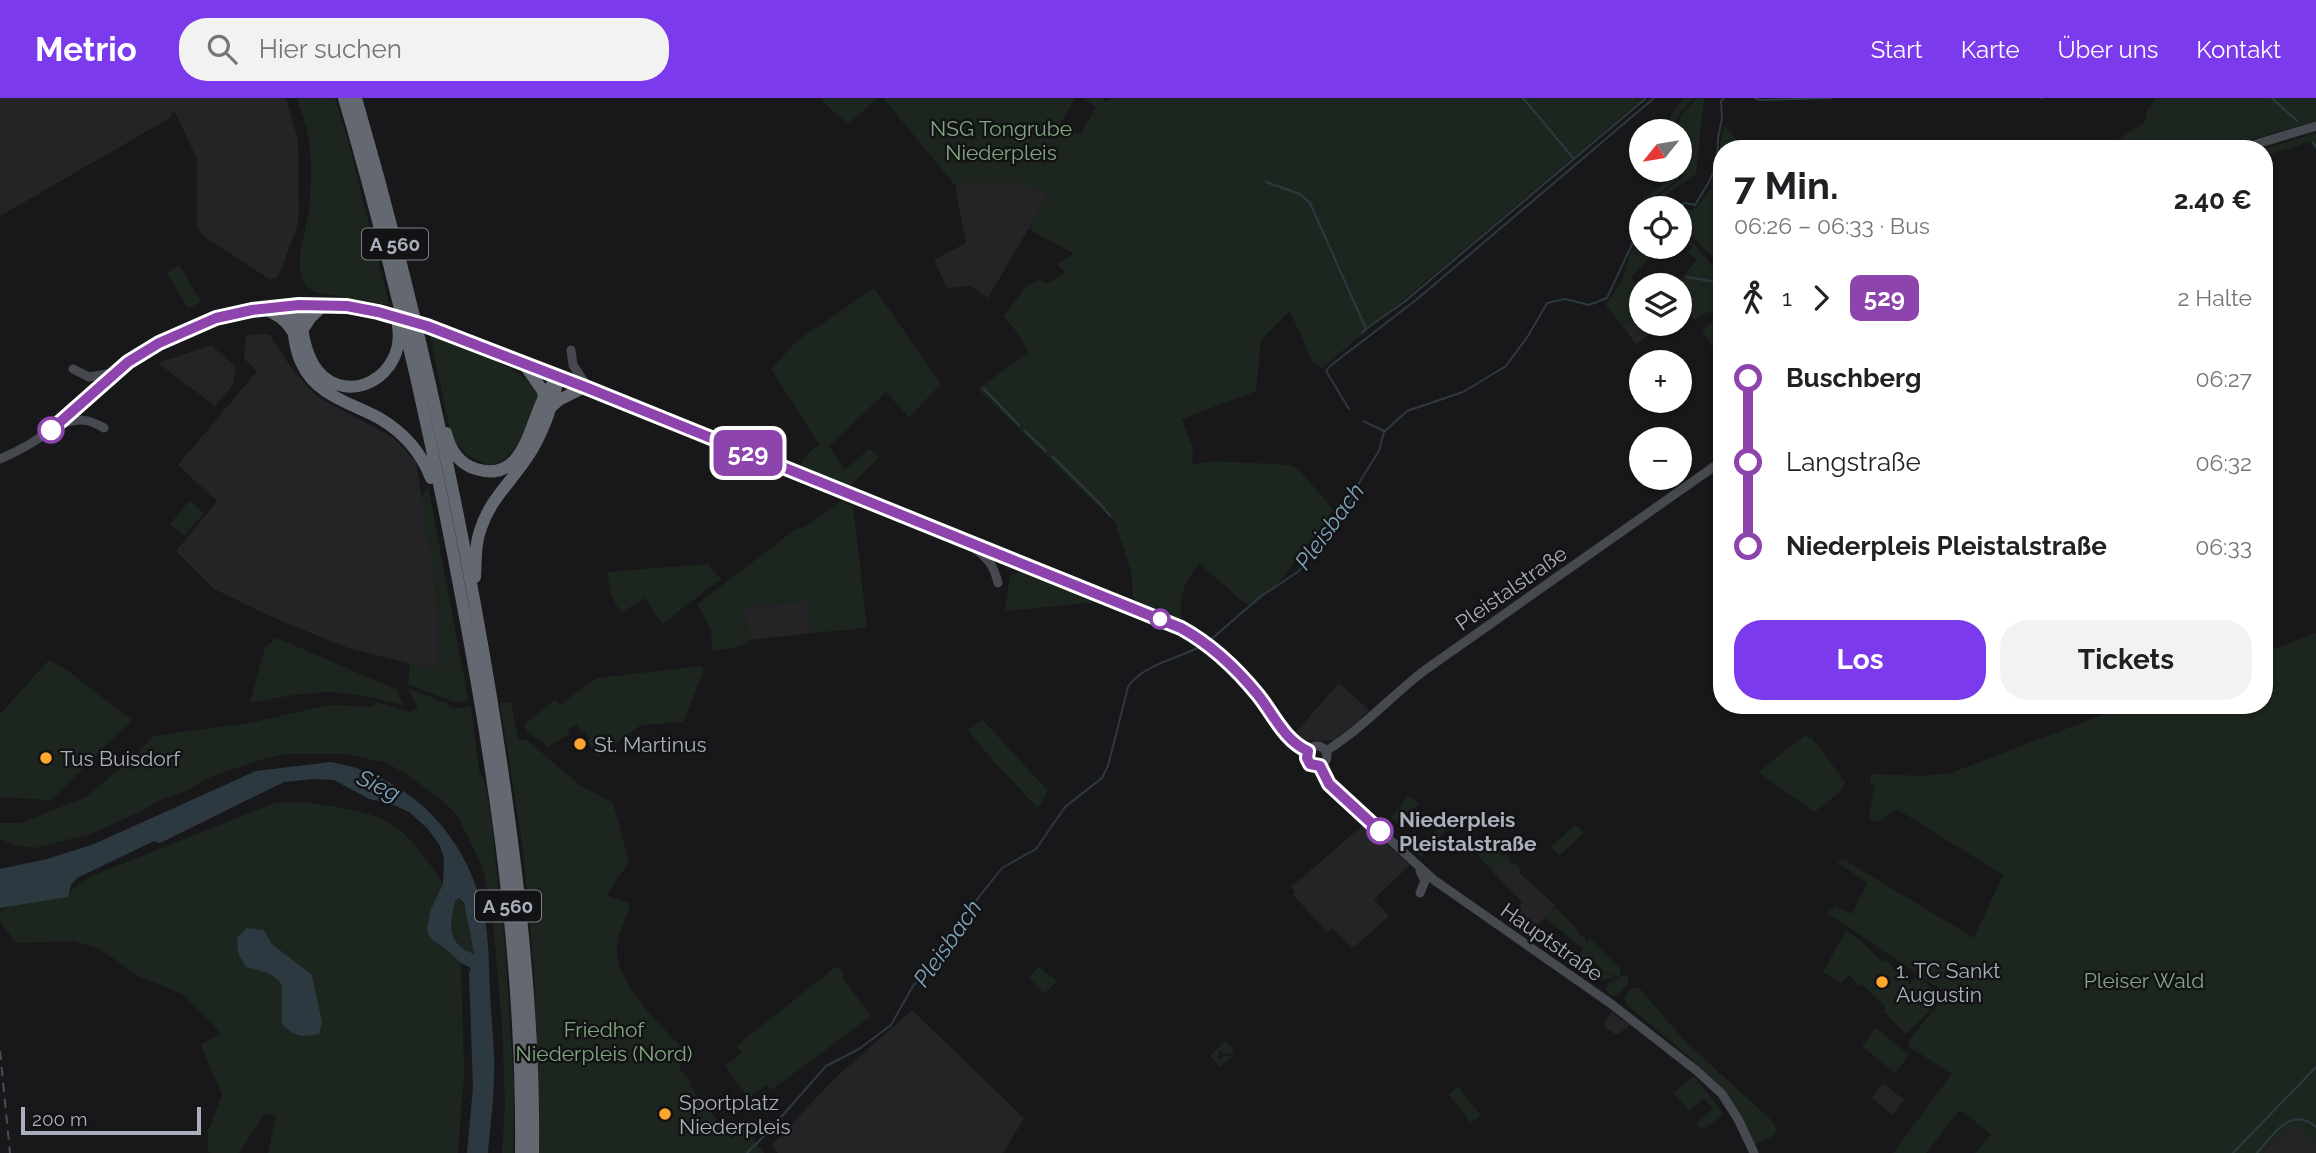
<!DOCTYPE html>
<html lang="de">
<head>
<meta charset="utf-8">
<style>
  body { margin:0; font-family:Raleway,sans-serif; background:#f2f2f2; color:#202124; height:100vh; display:flex; flex-direction:column; font-size:26px; white-space:nowrap }
  * { box-sizing:border-box; margin:0 }
  p { font-size:23px; color:#757577 }
  .icon { flex:none; width:38px; height:38px; fill:none; stroke:currentColor; stroke-width:2; stroke-linecap:round; stroke-linejoin:round }
  .map { position:relative; flex:1; overflow:hidden }
  .details { position:absolute; left:1713px; top:42px; width:560px; height:574px; display:flex; flex-direction:column; background:#fff; border-radius:28px; box-shadow:0 2px 5px #0004 }
  .details>* { flex:none }
  .badge { padding:0 14px; border-radius:10px; font-size:24px; line-height:46px }
  .needle { width:46px; rotate:240deg }
  .controls { position:absolute; left:1629px; top:21px; display:grid; gap:14px }
  .controls a { display:grid; place-items:center; width:63px; height:63px; border-radius:50%; background:#fff; box-shadow:0 2px 5px #0004; font-size:35px }
  .scale { position:absolute; left:21px; bottom:18px; width:180px; box-sizing:border-box; padding-left:7px; border:4px solid #a9b0bb; border-top:0; font-size:19px; line-height:24px; white-space:nowrap; color:#a9b0bb; -webkit-text-stroke:5px #131315; paint-order:stroke }
  .map>.badge { position:absolute; translate:-50% -50%; box-shadow:0 0 0 4px #fff }
  .legs { display:flex; align-items:center; gap:10px; height:77px; padding:0 21px; font-size:23px }
  .legs p { margin-inline-start:auto }
  .summary { display:flex; align-items:center; justify-content:space-between; height:119px; padding:0 21px }
  h1 { font-size:38px; font-weight:700; line-height:52px }
  .action { display:flex; gap:14px; margin-top:auto; padding:14px 21px }
  .action a { flex:1; height:80px; border-radius:28px; background:#7c3aed; color:#fff; font-size:28px; font-weight:700; line-height:80px; text-align:center }
  .action a+a { background:#f2f2f2; color:#202124 }
  ul { padding:0 21px; list-style:none }
  li { display:flex; align-items:center; gap:24px; height:84px; font-size:26px }
  li i { display:grid; place-items:center; width:10px; height:100%; margin:0 9px; background:currentColor }
  li i::after { content:''; width:18px; height:18px; margin:-9px; border:5px solid; border-radius:50%; background:#fff }
  li p { margin-inline-start:auto }
  li:first-child i { background:linear-gradient(#0000 50%,currentColor 0) }
  li:last-child i { background:linear-gradient(currentColor 50%,#0000 0) }
  header { display:flex; align-items:center; gap:42px; box-sizing:border-box; height:98px; padding:0 35px; background:#7c3aed; color:#fff }
  header strong { font-size:33px }
  nav { display:flex; gap:38px; margin-inline-start:auto; font-size:24px }
  .search { width:490px; height:63px; background:#f2f2f2; display:flex; align-items:center; gap:18px; box-sizing:border-box; padding:0 24px; border-radius:28px; color:#757577; font-size:26px }
  .map>svg:first-child { display:block }
  .built { fill:#242427 }
  .green { fill:#1d261e; fill-rule:evenodd }
  .water { fill:#2d3940; fill-rule:evenodd }
  .lines { fill:none; stroke-linecap:round; stroke-linejoin:round }
  .stream { stroke:#2d3940; stroke-width:2 }
  .river { stroke:#2d3940; stroke-width:10 }
  .secondary { stroke:#464950; stroke-width:9 }
  .motorway { stroke:#646971; stroke-width:12 }
  .rail { stroke:#4b4e55; stroke-width:2; stroke-dasharray:9 7; stroke-linecap:butt }
  .secondary-bridge { stroke:#464950; stroke-width:9 }
  .line-1-casing { stroke:#fff; stroke-width:16 }
  .line-1 { stroke:#8e44ad; stroke-width:10 }
  .stop-1-dot { fill:#fff; stroke:#8e44ad; stroke-width:3.5 }
  .poi-dot { fill:#fea72c; stroke:#131315; stroke-width:2.5 }
  .labels { text-anchor:middle; dominant-baseline:central; stroke-width:5; stroke-linejoin:round; paint-order:stroke }
  .shield { fill:#131315; stroke:#7c8189; stroke-width:2 }
  .shield-label { font-size:19px; font-weight:bold; fill:#a9b0bb }
  .park-label { font-size:21px; fill:#80a77f; stroke:#131315 }
  .street-label { font-size:21px; fill:#a9b0bb; stroke:#131315 }
  .poi-label { font-size:21px; fill:#a9b0bb; stroke:#131315; text-anchor:start }
  .stop-label { font-size:21px; font-weight:bold; fill:#a9b0bb; stroke:#131315; text-anchor:start }
  .water-label { font-size:23px; font-style:italic; fill:#7ea2b8; stroke:#131315 }
</style>
</head>
<body>
<header>
<strong>Metrio</strong>
<div class="search"><svg class="icon" aria-label="search" viewBox="0 0 24 24"><circle cx="10" cy="10" r="6"/><path d="M15 15l6 6"/></svg>Hier suchen</div>
<nav><a>Start</a><a>Karte</a><a>Über uns</a><a>Kontakt</a></nav>
</header>
<div class="map">
<svg width="2316" height="1055" viewBox="0 0 2316 1055">
  <rect width="100%" height="100%" fill="#18181a"/>
  <path class="built" d="M0,0h286l12,42 1,73 -2,15 -19,49 -7,3 -68,-44 -6,-10v-67l-23,-49 -4,8 -170,98z
    M1009,77l39,20 -60,103 -17,-12 -24,2 -13,-28 32,-17 -11,-58z
    M1644,183l4,4h-6v39h14l3,3 -23,17 -13,-17 17,-12 -13,-12 13,-10 -3,-5z
    M269,236l23,35 26,28 76,41 22,24 19,120 4,60 -3,28 -88,-22 -74,-30 -60,-29 -38,-38 41,-50 -39,-36 79,-94 -13,-12 2,-24z
    M211,247l25,22 -3,18 -18,21 -57,-43z
    M808,503l4,32 -62,7 -6,-33z
    M1339,585l30,27 -19,18 -15,11 -9,2 -24,-1 -6,-8z
    M1366,728l44,39 -36,34 15,17 -36,32 -21,-20 -5,4 -34,-37 2,-3 -4,-5 70,-60z
    M1505,762l51,46 -20,21 -4,-2 -10,8 -15,-10 15,-21 -29,-30z
    M912,912l112,108 -21,35h-225l-6,-8 61,-65z
    M1611,914l19,13 -13,10 -13,-8 1,-6z
    M1883,985l21,17 -12,15 -20,-17z
    M2293,1026l23,19v10h-53z"/>
  <path class="green" d="M297,0h38l14,46 40,161 -75,-13c-6,-5 -11,-8 -13,-17 -5,-21 5,-43 8,-64 2,-23 3,-48 0,-71 -2,-14 -8,-28 -12,-42z
    M822,0h56l-30,26 -24,-21z
    M883,0h192l-15,26 20,11 16,-28 -12,-9h21l-2,4 10,-4h531l-322,270 -8,-4 -24,-53 -29,29 -5,51 -74,28 12,33 -3,5 3,8 16,-4 81,4 9,6 34,39 -59,78 -28,17 -48,-42c-15,21 -20,30 -18,56l-43,-16 -5,-7 -2,-25 -16,-49 -137,-133 51,-37 -16,-25 -10,-10 24,-32 12,-5 8,4 18,-12 -8,-8 17,-10 -45,-25 19,-34 -27,-12 -47,-1 -19,3z
    M1684,0h9l-15,18 -5,15h-7l5,-16z
    M1697,0h7l-8,76 -39,27 -2,4v-6l26,-20 -1,-48h-4c2,-14 11,-23 21,-33z
    M2156,0h160v23l-99,28h-93l-6,-9 27,-18 2,-11z
    M1724,27l21,24h-23v119l-23,-25 -19,-16v-19l12,2 5,-3 15,-20 -1,-4 9,-16 -1,-18z
    M2316,35v17l-6,-8 -45,14 -2,-7z
    M1673,72h6l-1,9 -27,20 2,8 -4,-1 -6,-7 32,-23z
    M1680,133l16,15 22,27 4,2v32l-11,6 -2,-2 -14,9 -15,-16v-19h-4l21,-25 -9,-7 5,-6 -13,-11z
    M1641,144l1,5h28l-16,6 -23,24 8,9 -2,2 4,5 -14,10 13,11 -17,13 -17,-22 16,-24 8,-27z
    M179,167l22,37 -13,6 -21,-35z
    M874,190l67,96 -32,33 -23,-25 -57,54 16,24 24,-21 10,8 -34,34 -46,-19 4,-13 16,-15 -48,-75 26,-28z
    M1722,217v48l-20,-33z
    M430,238c31,11 89,29 108,55v8l-14,32 -11,20 -13,12 -12,2 -19,-9 -17,-17z
    M428,387l40,214v1l-14,2 -46,-18 2,-21 26,6 3,-27 -4,-60 -14,-83z
    M189,403l15,12 -20,23 -14,-12z
    M841,403l12,5 14,122 -55,5 -4,-32 -63,6 5,33 -8,6 -30,5 -1,-21 -14,-26 99,-75 11,-3z
    M708,466l13,15 -59,45 -17,-26 -23,14c-11,-10 -12,-26 -15,-40z
    M1019,474l79,30 -93,9 5,-35z
    M2316,535v510l-23,-19 -30,29h-288l16,-19 -31,-24 -34,43h-33l59,-79 -44,-28 1,-6 38,-46 -28,-19 23,24 -36,35 -23,-23 3,-4 -24,-23 -3,2 -10,-11 -8,8 -18,-11 23,-41 13,8 24,23 3,-2 24,24 9,-9 -92,-62 8,-7 17,8 15,-31 -30,-21 6,-3 131,79 29,-63 -106,-66 -19,13 -9,-3 5,-32 -4,-5 1,-8 54,2 26,-3 177,-68h136l1,-53z
    M277,540l120,52 6,15c-19,-5 -40,-10 -60,-12 -31,-3 -62,4 -93,10l15,-56z
    M49,562l19,11 64,49 -81,80 -51,-3v-83z
    M701,568l3,4 -21,52 -42,3 -44,32 -10,-16 3,-2 -5,-8 -4,1 -4,-7 -9,4 2,4 -22,14 -21,-16 -2,-7 30,-24 5,5 37,-27z
    M407,590l39,15 6,5 19,-1 8,63 7,15 6,43 13,119 9,142 -1,64h-11l3,-47 -3,-83 -11,-121 -9,-36 -25,-51 -19,-18 -29,-21 -22,-13 -42,-9h-61l-27,7 -44,15 -32,17 -19,6 -20,12 -52,23 -56,14 -15,-2 -19,-7v-16h22l64,-26 47,-39 20,-22 96,-13 80,-18 43,2 5,-5 33,10 8,-5z
    M511,604l7,37 10,2 52,44 33,18 16,60 -16,21 -6,12 23,7c-3,15 -13,31 -13,47 0,37 48,79 72,105l-7,6 -3,7 13,16 -2,2 3,4 38,48 14,-11 19,26h-226l-3,-171 -12,-133 -23,-146z
    M982,621l66,72 -10,17 -44,-46 -26,-32z
    M1804,638l8,2 33,44 -6,11 -25,19 -56,-40z
    M1408,698l11,7 -19,22 -9,-7z
    M306,704c24,4 50,7 74,16 26,11 48,42 63,66l-13,27 1,28 16,11 14,13 3,112 -6,78h-190l8,-37 -11,-3 -26,40h-28l-3,-2v-19l14,-37 -21,-50 20,-12 -38,-39 -43,-17 -42,-29 -25,-7 -58,2 -15,-23v-8l13,-8 55,-7 4,-7 17,-13 186,-74zM264,832l8,14 40,31 10,47 -3,12 -37,-10v-38c-5,-13 -24,-15 -36,-19z
    M1448,719l5,4v2l-32,34 -5,-5z
    M1575,727l9,7 -24,23 -9,-8z
    M1484,740l9,4 9,9 -2,3 3,2 2,-2 7,6 -2,2 3,3 2,-2 6,6 -2,5 -14,-14 -12,12 -20,-23z
    M459,800l8,14 10,7 3,15 -2,21c-31,-9 -29,-27 -23,-54z
    M1556,810l24,25 -1,2 7,3 1,5 2,-5 31,31 1,6 -4,2c-11,-3 -20,-10 -25,-20l-9,11c13,-6 20,6 33,10l-18,2 -26,-13 11,-18 -38,-32z
    M837,868l6,7v6l28,37 -100,74 -5,-5 -17,13 -24,-32 17,-13 -6,-7z
    M1039,869l18,14 -12,13 -16,-16z
    M1624,877l4,2v6l-10,12 -7,1 -5,-7 3,-6z
    M1633,890l7,1 46,53 84,77 7,11 -4,6 -19,9 -37,-61 -24,-24 -67,-56c-3,-7 1,-13 7,-16z
    M1876,930l33,27 -14,18 -33,-27z
    M1224,943l9,7 1,5 -11,1 -4,-4 -1,10 5,-4h10l-13,11 -10,-11z
    M1694,978l30,38 -22,16 -5,-7 16,-14 -9,-11 -15,13 -15,-18z
    M1458,989l23,28 -10,8 -23,-29z"/>
  <path class="water" d="M331,664c79,14 136,73 153,152 5,25 5,53 6,79 1,27 5,54 4,80 0,27 -4,54 -6,80h-21l6,-67 -4,-113 2,-5 -10,-5 -14,-13 -16,-11 -4,-9 3,-19 13,-27 1,-25 -4,-13 -12,-17 -19,-17 -20,-9 -20,-4 -35,-19 -21,-1 -29,3 -124,61 -6,-2 -77,37 -6,7 -3,12 -68,11v-39l47,-10 47,-15 162,-73zM459,800l6,6 2,8 10,7 3,15 -3,21c-30,-10 -28,-27 -22,-54z
    M247,830l17,2 8,14 40,31 10,47 -3,12c-17,4 -25,2 -37,-10v-38c-5,-13 -24,-15 -36,-19l-8,-14 -1,-15z"/>
  <g class="lines">
    <path class="stream" d="M1523,0l51,61
      M1755,0l5,2 71,-2
      M2041,0h1
      M2272,0l25,23
      M2313,45l3,4
      M1266,84l34,12 10,9 56,126 -4,4
      M1669,110l16,-5 10,2 14,-23 8,-19 1,-25 4,-20 -1,-17 3,-3
      M1687,179l35,6
      M1366,231l38,-27 241,-203
      M984,291l35,36
      M1349,311l-23,-38 4,-5 86,-66 238,-202
      M1363,323l21,10
      M1025,333l21,20
      M1052,358l51,51 7,9
      M1209,543l51,-44 39,-26 27,-43 19,-16 15,-31 19,-30 5,-19 23,-21 56,-19 43,-26 22,-30 19,-33 18,-4 24,6 18,-7 27,-58 8,-6
      M747,1055l21,-21 58,-66 33,-17 32,-24 22,-39 18,-21 17,-29 54,-68 34,-19 29,-42 37,-29 6,-12 20,-79c12,-21 51,-29 74,-41
      M2233,1055l83,-86
      M2257,1055c16,-18 33,-48 59,-26"/>
    <path class="river" d="M469,804l12,60"/>
    <path class="secondary" d="M2240,51l76,-23
      M427,228l163,64 591,238c31,17 55,40 77,67 16,20 26,45 50,56
      M571,252l2,15 14,21
      M73,271l16,8 23,-4
      M59,327c19,-7 28,-7 45,3
      M0,361c19,-8 38,-19 55,-32 21,-17 38,-37 59,-54 75,-63 183,-81 277,-58
      M973,449c15,11 21,19 25,36
      M1307 658a10 10 0 1 1 20 0a10 10 0 1 1-20 0Z
      M1326,653c37,-23 65,-55 99,-81l297,-209
      M1320,668l9,18 105,96 176,123 87,68 25,23 16,25 16,34
      M1420,773l5,10 -5,12"/>
    <path class="motorway" d="M344,0c48,164 86,331 117,498 35,183 62,370 60,557
      M356,0c57,196 102,398 135,599 24,150 44,304 42,456
      M292,207c1,20 1,41 10,59 14,31 49,39 77,54 24,14 42,34 52,60
      M299,210c3,20 5,45 18,62 31,38 89,6 81,-44
      M265,211c12,6 21,10 28,23
      M303,231l8,-12 13,-12
      M524,266l19,27 1,8
      M551,309l8,-7 26,-13
      M446,335c4,16 13,31 30,36 54,17 53,-60 77,-85
      M475,479c1,-17 0,-34 6,-49 9,-28 29,-45 45,-69 16,-23 27,-54 32,-81"/>
    <path class="rail" d="M0,953l10,102"/>
    <path class="secondary-bridge" d="M391,217l36,11"/>
  </g>
  <g class="lines">
    <g class="line-1-casing">
      <path id="line-1" d="M51,332l77,-68 31,-19 57,-25 36,-8 47,-5 48,1 31,6 49,14 158,61 596,241c31,17 55,40 77,67 16,20 26,45 50,56l-1,7 3,6 10,2 9,18 51,47"/>
    </g>
    <use href="#line-1" class="line-1"/>
  </g>
  <g class="stop-1-dot">
    <circle cx="51" cy="332" r="12"/>
    <circle cx="1160" cy="521" r="9"/>
    <circle cx="1380" cy="733" r="12"/>
  </g>
  <g class="poi-dot">
    <circle cx="580" cy="646" r="7"/>
    <circle cx="46" cy="660" r="7"/>
    <circle cx="1882" cy="884" r="7"/>
    <circle cx="665" cy="1016" r="7"/>
  </g>
  <g class="labels">
    <g class="shield">
      <rect x="362" y="130.5" width="66" height="31" rx="5"/>
      <rect x="475" y="792.5" width="66" height="31" rx="5"/>
    </g>
    <g class="shield-label">
      <text x="395" y="146">A 560</text>
      <text x="508" y="808">A 560</text>
    </g>
    <g class="park-label">
      <text x="1001" y="30">NSG Tongrube<tspan x="1001" dy="24">Niederpleis</tspan></text>
      <text x="2144" y="882">Pleiser Wald</text>
      <text x="604" y="931">Friedhof<tspan x="604" dy="24">Niederpleis (Nord)</tspan></text>
    </g>
    <g class="street-label">
      <text transform="translate(1511 490) rotate(-35)">Pleistalstraße</text>
      <text transform="translate(1552 844) rotate(35)">Hauptstraße</text>
    </g>
    <g class="poi-label">
      <text x="594" y="646">St. Martinus</text>
      <text x="60" y="660">Tus Buisdorf</text>
      <text x="1896" y="872">1. TC Sankt<tspan x="1896" dy="24">Augustin</tspan></text>
      <text x="679" y="1004">Sportplatz<tspan x="679" dy="24">Niederpleis</tspan></text>
    </g>
    <g class="stop-label">
      <text x="1399" y="721">Niederpleis<tspan x="1399" dy="24">Pleistalstraße</tspan></text>
    </g>
    <g class="water-label">
      <text transform="translate(1329 428) rotate(-54)">Pleisbach</text>
      <text transform="translate(379 687) rotate(26)">Sieg</text>
      <text transform="translate(947 845) rotate(-55)">Pleisbach</text>
    </g>
  </g>
</svg>
<div class="controls">
<a><svg class="needle" viewBox="-14 -14 28 28"><path d="M0-13l5 13h-10z" fill="#e53935"/><path d="M0 13l5-13h-10z" fill="#757577"/></svg></a>
<a><svg class="icon" aria-label="locate" viewBox="0 0 24 24"><circle cx="12" cy="12" r="6"/><path d="M12 2v4M12 18v4M2 12h4M18 12h4"/></svg></a>
<a><svg class="icon" aria-label="layers" viewBox="0 0 24 24"><path d="M12 4l9 5-9 5-9-5zM3 14l9 5 9-5"/></svg></a>
<a>+</a>
<a>−</a>
</div>
<div class="scale">200 m</div>
<b class="badge" style="left:748px;top:355px;background:#8e44ad;color:#fff">529</b>
<section class="details">
<div class="summary"><div><h1>7 Min.</h1><p>06:26 – 06:33 · Bus</p></div><b>2.40 €</b></div>
<div class="legs"><svg class="icon" aria-label="walk" viewBox="0 0 24 24"><circle cx="13" cy="4" r="2"/><path d="M13 8l-2 6 4 7M11 14l-3 7M7 12l3-4h3l4 4"/></svg>1<svg class="icon" aria-label="forward" viewBox="0 0 24 24"><path d="M9 5l7 7-7 7"/></svg><b class="badge" style="background:#8e44ad;color:#fff">529</b><p>2 Halte</p></div>
<ul>
<li><i style="color:#8e44ad"></i><b>Buschberg</b><p>06:27</p></li>
<li><i style="color:#8e44ad"></i><span>Langstraße</span><p>06:32</p></li>
<li><i style="color:#8e44ad"></i><b>Niederpleis Pleistalstraße</b><p>06:33</p></li>
</ul>
<div class="action"><a>Los</a><a>Tickets</a></div>
</section>
</div>
</body>
</html>
